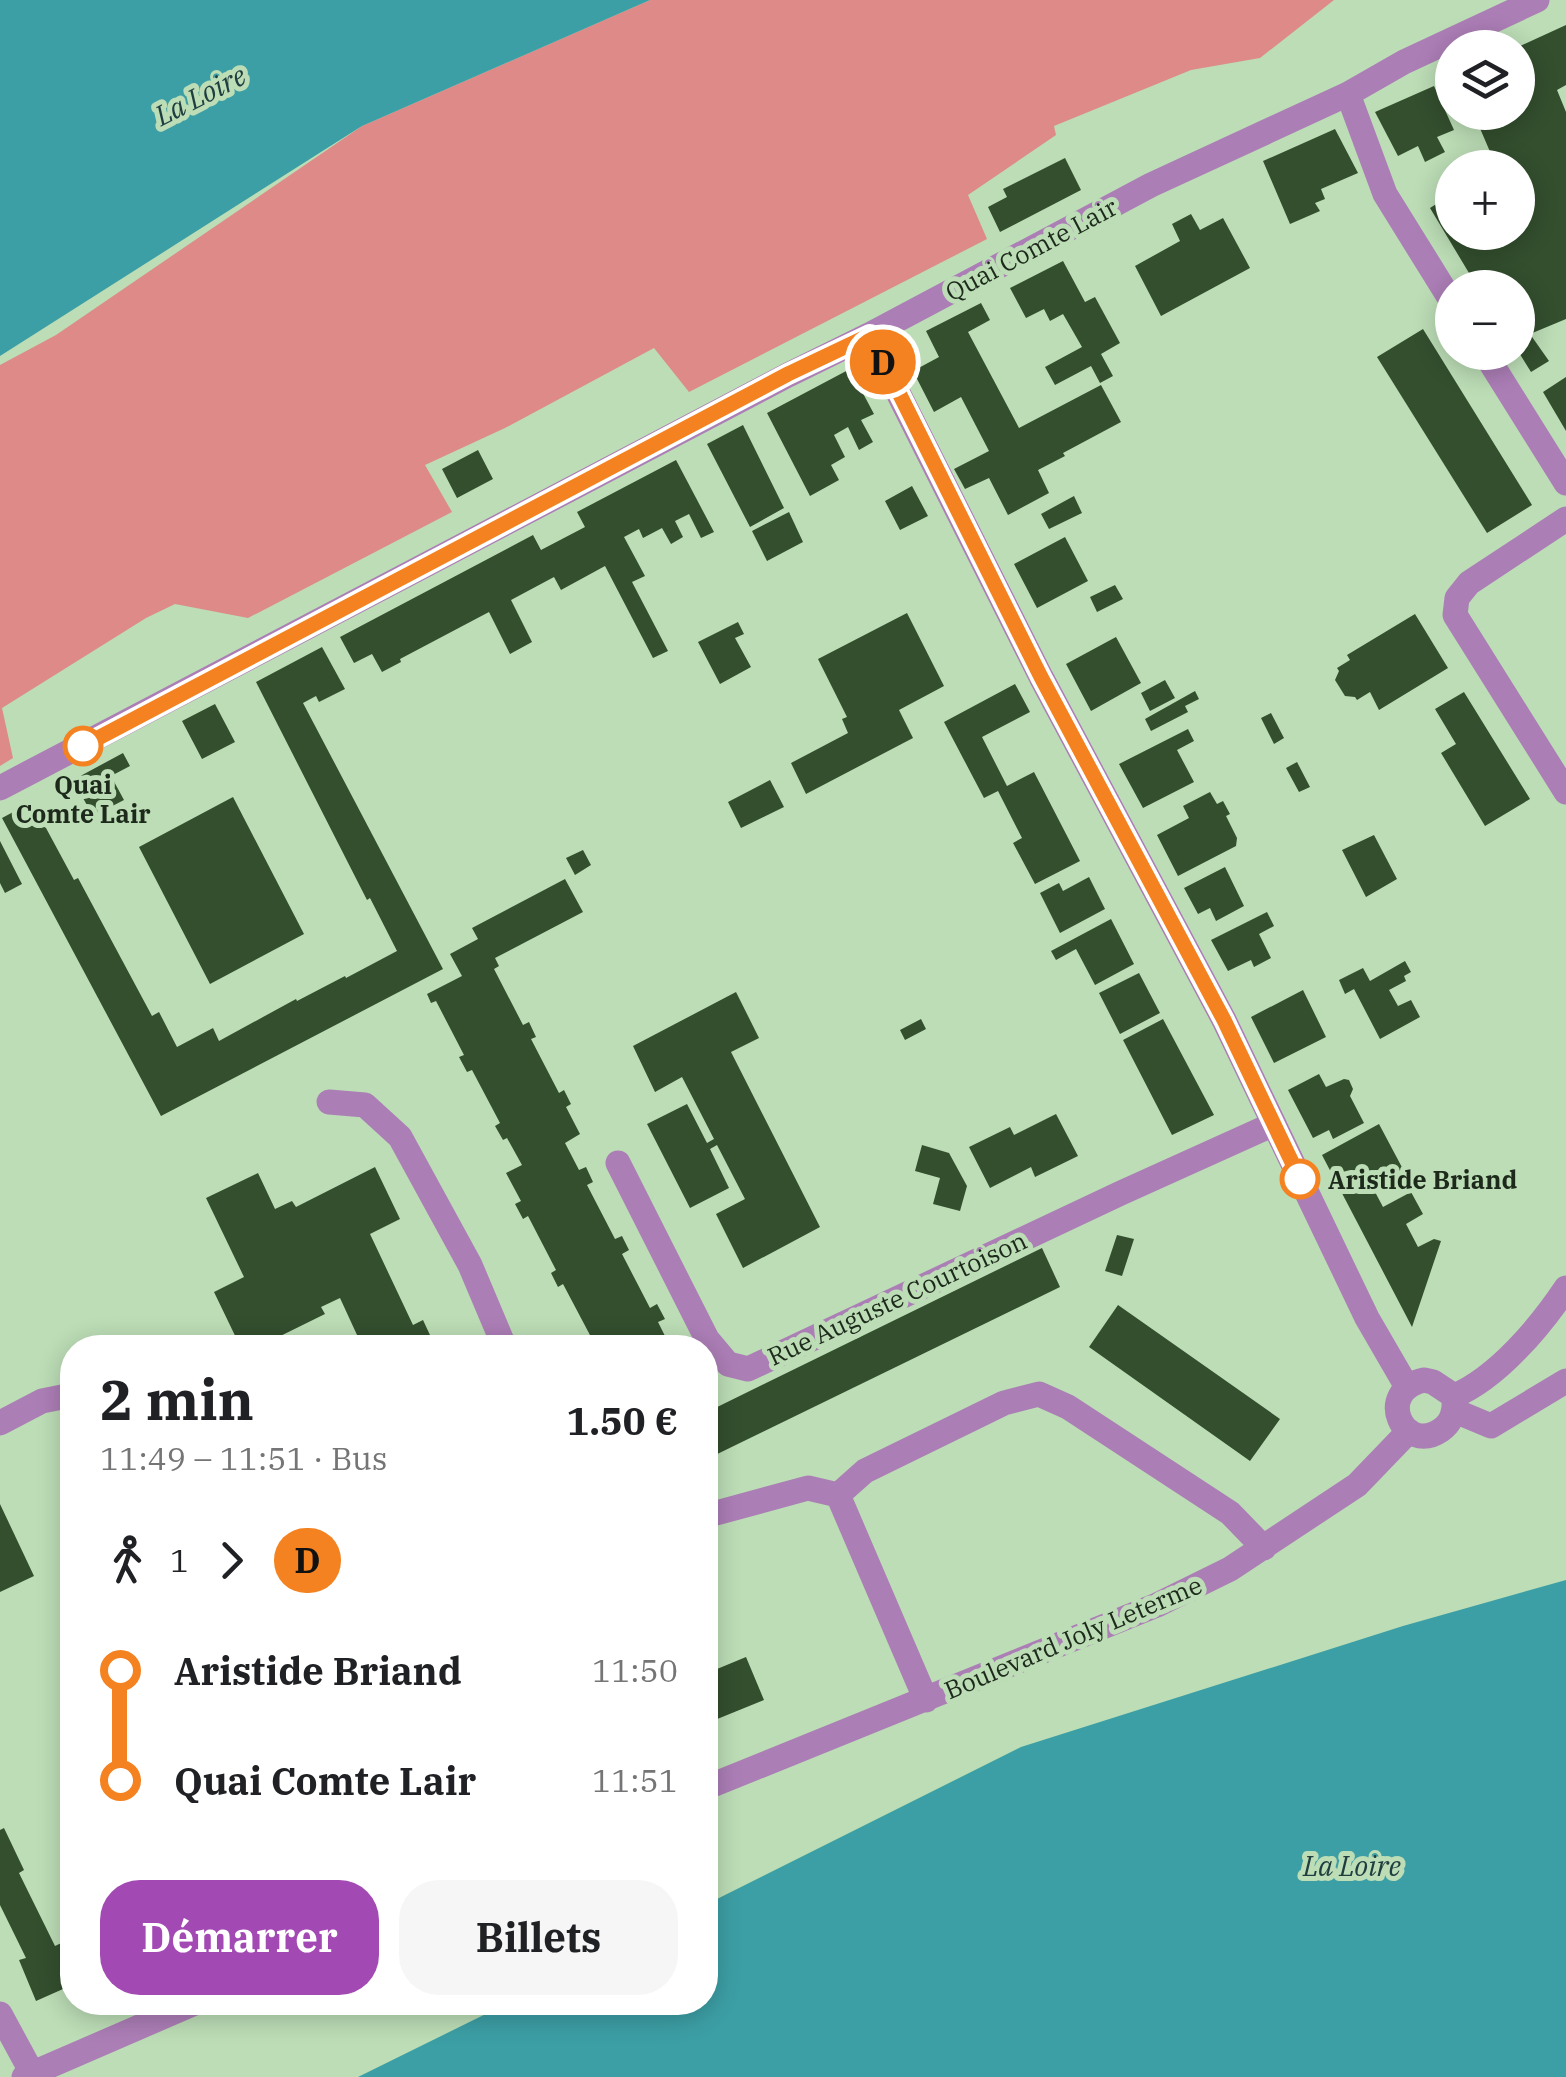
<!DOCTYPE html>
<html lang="fr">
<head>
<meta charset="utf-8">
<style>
  body { margin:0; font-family:"IBM Plex Serif",serif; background:#f6f6f6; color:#202124; height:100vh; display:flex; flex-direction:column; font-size:38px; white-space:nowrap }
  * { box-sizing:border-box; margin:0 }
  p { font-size:32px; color:#757577 }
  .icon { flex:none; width:55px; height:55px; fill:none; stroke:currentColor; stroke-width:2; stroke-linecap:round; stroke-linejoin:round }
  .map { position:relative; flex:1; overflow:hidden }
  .sheet { position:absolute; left:60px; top:1335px; width:658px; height:680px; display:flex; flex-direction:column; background:#fff; border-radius:40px; box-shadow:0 5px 25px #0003 }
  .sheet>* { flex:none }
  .badge { padding:0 20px; border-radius:32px; font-size:35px; line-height:65px }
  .controls { position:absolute; left:1435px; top:30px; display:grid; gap:20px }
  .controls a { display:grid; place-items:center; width:100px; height:100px; border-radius:50%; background:#fff; box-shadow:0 5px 25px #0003; font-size:50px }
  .map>.badge { position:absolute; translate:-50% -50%; box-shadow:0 0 0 5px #fff }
  .legs { display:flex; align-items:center; gap:15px; height:110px; padding:0 40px; font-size:32px }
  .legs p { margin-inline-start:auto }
  .summary { display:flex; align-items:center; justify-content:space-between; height:170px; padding:0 40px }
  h1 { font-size:55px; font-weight:800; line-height:75px }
  .action { display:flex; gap:20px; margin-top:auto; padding:20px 40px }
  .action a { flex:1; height:115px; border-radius:40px; background:#a349b4; color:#fff; font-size:40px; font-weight:800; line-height:115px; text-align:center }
  .action a+a { background:#f6f6f6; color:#202124 }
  ul { padding:0 40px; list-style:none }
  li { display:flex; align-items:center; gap:35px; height:110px; font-size:38px }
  li i { display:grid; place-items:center; width:15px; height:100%; margin:0 12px; background:currentColor }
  li i::after { content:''; width:25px; height:25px; margin:-12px; border:8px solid; border-radius:50%; background:#fff }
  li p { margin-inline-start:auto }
  li:first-child i { background:linear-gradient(#0000 50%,currentColor 0) }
  li:last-child i { background:linear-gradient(currentColor 50%,#0000 0) }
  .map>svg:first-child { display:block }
  .green { fill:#dd8a89 }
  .water { fill:#3c9fa5 }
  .building { fill:#334f2e }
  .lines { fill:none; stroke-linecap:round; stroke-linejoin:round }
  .minor { stroke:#ac7eb6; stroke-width:25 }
  .line-1-casing { stroke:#fff; stroke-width:22 }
  .line-1 { stroke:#f48221; stroke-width:15 }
  .stop-1-dot { fill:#fff; stroke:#f48221; stroke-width:5 }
  .labels { text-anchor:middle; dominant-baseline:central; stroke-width:10; stroke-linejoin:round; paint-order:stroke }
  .street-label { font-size:25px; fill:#1d2a1b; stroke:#bcddb6 }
  .stop-label { font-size:25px; font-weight:bold; fill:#1d2a1b; stroke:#bcddb6 }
  .water-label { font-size:28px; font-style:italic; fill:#203e40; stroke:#bcddb6 }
</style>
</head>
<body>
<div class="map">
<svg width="1566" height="2077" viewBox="0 0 1566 2077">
  <rect width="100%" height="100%" fill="#bcddb6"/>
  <path class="green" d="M650,0h684l-74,58 -69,12 -137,56 2,9 -88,60 19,44 -298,153 -35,-44 -149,80 -80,37 27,47 -204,106 -73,-14 -29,14 -144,90 11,50 -13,8v-401l56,-30 306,-209z"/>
  <path class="water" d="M0,0h650l-288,126 -362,230z
    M1566,1580v497h-1208l150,-74 197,-1v-97l316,-158 382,-121z"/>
  <path class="building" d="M1566,25v60l-9,5 9,22v207l-36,15 19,27 -18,11 -13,-21v-63h-40l-48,-80 22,-14v38h66v-64h-21l-24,-56h45v-65z
    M1434,86l20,44 -17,7 8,15 -20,10 -7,-16 -20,10 -23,-44z
    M1335,129l23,44 -37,16 4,10 -10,4 5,8 -30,13 -27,-63z
    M1065,158l16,32 -81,42 -12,-25 19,-10 -4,-8z
    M1191,214l9,16 23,-12 27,50 -89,48 -26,-50 45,-25 -8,-17z
    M1063,261l22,41 10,-5 25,46 -19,11 12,22 -13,7 -9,-17 -36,19 -10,-18 37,-20 -19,-33 -13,7 -6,-12 -18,9 -16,-30z
    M981,303l9,17 -22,12 51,96 82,-43 20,37 -58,31 2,3 -27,14 11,23 -41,22 -19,-37 -24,11 -11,-20 35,-18 -28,-54 -27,15 -21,-41 26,-14 -13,-26z
    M1423,329l109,176 -45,28 -110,-176z
    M850,369l24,45 -13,6 12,22 -14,8 -11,-23 -14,8 11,22 -14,8 8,15 -29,16 -43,-83z
    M1566,377v54l-23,-39z
    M743,425l41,83 -34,19 -43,-83z
    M478,450l15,29 -36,19 -15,-29z
    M676,460l38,72 -13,6 -12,-24 -14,7 8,16 -12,7 -9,-16 -19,10 -4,-9 -15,8 21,39 -13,6 36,69 -15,7 -48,-92 -44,24 -7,-13 -43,23 21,42 -22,12 -21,-42 -89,47 1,3 -19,10 -10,-18 -18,9 -14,-26 193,-102 8,15 44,-23 -8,-15z
    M912,486l16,30 -28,14 -15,-29z
    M1074,496l8,17 -33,16 -8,-15z
    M789,512l14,30 -36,19 -15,-30z
    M1065,537l23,44 -51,27 -23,-44z
    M1115,585l8,14 -26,13 -7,-15z
    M907,613l37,73 -45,24 14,28 -107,56 -15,-31 57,-30 -6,-14 5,-2 -29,-58z
    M1415,614l33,54 -69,42 -9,-18 -13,8 -2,-3 -10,-1 -10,-16 4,-9 -2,-3 13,-8 -3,-5z
    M738,622l6,12 -9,4 16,29 -31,17 -22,-42z
    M1116,637l25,46 -50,28 -25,-47z
    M322,647l23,42 -26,13 -3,-6 -13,7 140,266 -282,147 -159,-298 30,-16 42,78 4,-2 74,138 7,-4 18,35 36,-19 6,13 77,-42 1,2 48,-25 1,2 51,-27 -27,-53 -3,2 -111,-218z
    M1165,680l10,18 -25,13 -9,-18z
    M1015,684l15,28 -48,25 25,49 27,-14 46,89 -45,23 -22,-41 9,-5 -24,-47 -14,7 -40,-76z
    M1195,691l4,8 -14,7 3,6 -37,19 -6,-12z
    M1464,692l66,107 -45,27 -44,-73 15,-9 -21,-35z
    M215,704l20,38 -33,17 -20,-38z
    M1271,713l13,25 -10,6 -13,-26z
    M1188,729l6,12 -17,9 17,32 -51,26 -24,-44z
    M123,753l7,13 -19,10 13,24 -31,16 -20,-36z
    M1297,762l13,25 -11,5 -13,-24z
    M770,780l14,27 -43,21 -13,-26z
    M1210,792l7,12 6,-3 7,13 -4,2 11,22 -1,8 -58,30 -21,-41 32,-17 -6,-12z
    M233,797l71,137 -94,50 -71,-137z
    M1374,835l23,44 -31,18 -24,-47z
    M0,841l22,43 -17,9 -5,-10z
    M583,850l8,15 -16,10 -9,-17z
    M1225,867l19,39 -28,15 -6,-13 -12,6 -14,-26z
    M1089,877l16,32 -45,24 -20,-40 19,-10 4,8z
    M565,879l18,33 -88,46 4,8 -5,3 29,56 6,-3 7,15 -5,2 28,54 5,-3 7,14 -5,3 14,27 -15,9 14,27 7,-3 7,15 -6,3 28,54 7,-3 7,14 -7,4 28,54 7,-4 8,15 -7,3 13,26h-81l-4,-8 5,-3 -28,-53 -5,3 -7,-14 5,-3 -28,-54 -5,3 -8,-15 6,-3 -15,-28 16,-8 -15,-27 -4,2 -8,-14 5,-3 -28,-53 -5,2 -8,-15 5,-2 -28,-54 -5,2 -4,-9 35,-18 -12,-22 28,-15 -6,-11z
    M1267,912l7,14 -15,8 12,24 -17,9 -3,-7 -23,11 -17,-31z
    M1111,919l23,45 -39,21 -19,-36 -20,11 -5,-9z
    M1405,961l6,11 -7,4 2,5 -17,9 9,16 13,-6 9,17 -40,22 -26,-50 -9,5 -6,-14 24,-12 7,13z
    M1139,973l21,40 -40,21 -21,-41z
    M1303,990l23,47 -52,26 -23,-46z
    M736,992l23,46 -28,14 89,175 -77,41 -27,-54 29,-15 -28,-54 -7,4 19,39 -39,20 -43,-84 40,-20 20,39 7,-4 -32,-62 -27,15 -22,-46z
    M921,1019l5,10 -21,11 -5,-10z
    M1163,1019l51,96 -42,20 -49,-95z
    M1319,1074l7,13 18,-8 5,1 4,9 -3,7 14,27 -31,16 -4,-9 -16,8 -25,-48z
    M1056,1114l22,42 -43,21 -4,-10 -41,21 -21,-41 41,-20 4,8z
    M1379,1124l26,49 -31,17 9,17 28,-15 12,22 -17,10 12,23 16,-8 7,2 -29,86 -90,-172z
    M922,1145l27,8 18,33 -7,25 -27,-7 7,-26 -25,-7z
    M375,1167l25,52 -30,15 43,91 10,-5 13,28h-73l-23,-50 -19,9 4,7 -69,34h-15l-27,-56 30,-15 -38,-79 52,-25 17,36 17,-8 4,6z
    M1117,1235l17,4 -12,37 -17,-5z
    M1042,1248l18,39 -355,173v-47z
    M1118,1305l162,114 -30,42 -161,-114z
    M0,1504l34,72 -34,16z
    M746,1657l18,43 -59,24v-50z
    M4,1828l20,42 -5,3 36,73 17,-8v47l-36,16 -17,-41 7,-2 -26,-53v-75z"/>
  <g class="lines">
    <path class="minor" d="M1348,94l37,100 67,108
      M869,335l172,342 183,343 143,298 40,69
      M1484,352l82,131
      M1566,519l-97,64 -12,15 -2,17 111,177
      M0,788l788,-413 81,-40 282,-150 197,-91 56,-32 133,-62
      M329,1102l36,3 35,32 70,128 35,83
      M618,1163l89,176 21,25 20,5 373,-176 153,-69
      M1424,1380l9,2 21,14c1,14 -1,26 -13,34 -38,26 -67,-39 -17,-50z
      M1454,1396c43,-18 86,-69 112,-108
      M1455,1411l36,15 75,-45
      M0,1423l42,-22 30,-6
      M838,1495l27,-24 139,-68 35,-9 29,13 162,106 34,35
      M838,1495l88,205
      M705,1516l103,-28 30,7
      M705,1788l452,-183 73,-36 127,-84 52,-54
      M0,2014l32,59
      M24,2077l173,-75"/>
  </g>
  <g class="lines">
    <g class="line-1-casing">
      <path id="line-1" d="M83,746l705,-372 82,-39 171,342 183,343 76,159"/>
    </g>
    <use href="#line-1" class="line-1"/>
  </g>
  <g class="stop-1-dot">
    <circle cx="83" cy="746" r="18"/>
    <circle cx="1300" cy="1179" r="18"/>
  </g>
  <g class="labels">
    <g class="street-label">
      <text transform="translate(1031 249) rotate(-28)">Quai Comte Lair</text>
      <text transform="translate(897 1298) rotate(-25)">Rue Auguste Courtoison</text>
      <text transform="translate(1073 1637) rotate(-23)">Boulevard Joly Leterme</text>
    </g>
    <g class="stop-label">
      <text x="83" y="784">Quai<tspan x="83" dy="29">Comte Lair</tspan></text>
      <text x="1328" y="1179" text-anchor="start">Aristide Briand</text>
    </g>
    <g class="water-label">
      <text transform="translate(200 95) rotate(-27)">La Loire</text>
      <text x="1352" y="1865">La Loire</text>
    </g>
  </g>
</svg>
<div class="controls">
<a><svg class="icon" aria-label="layers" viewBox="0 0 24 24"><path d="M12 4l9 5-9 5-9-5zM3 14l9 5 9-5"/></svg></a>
<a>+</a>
<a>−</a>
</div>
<b class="badge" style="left:883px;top:362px;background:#f48221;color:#111">D</b>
<section class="sheet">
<div class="summary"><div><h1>2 min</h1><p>11:49 – 11:51 · Bus</p></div><b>1.50 €</b></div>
<div class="legs"><svg class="icon" aria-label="walk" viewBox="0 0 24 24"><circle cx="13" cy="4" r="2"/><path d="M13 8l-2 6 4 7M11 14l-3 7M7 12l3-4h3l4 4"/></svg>1<svg class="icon" aria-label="forward" viewBox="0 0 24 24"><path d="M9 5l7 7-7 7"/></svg><b class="badge" style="background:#f48221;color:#111">D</b></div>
<ul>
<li><i style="color:#f48221"></i><b>Aristide Briand</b><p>11:50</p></li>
<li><i style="color:#f48221"></i><b>Quai Comte Lair</b><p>11:51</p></li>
</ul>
<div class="action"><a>Démarrer</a><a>Billets</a></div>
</section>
</div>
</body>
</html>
